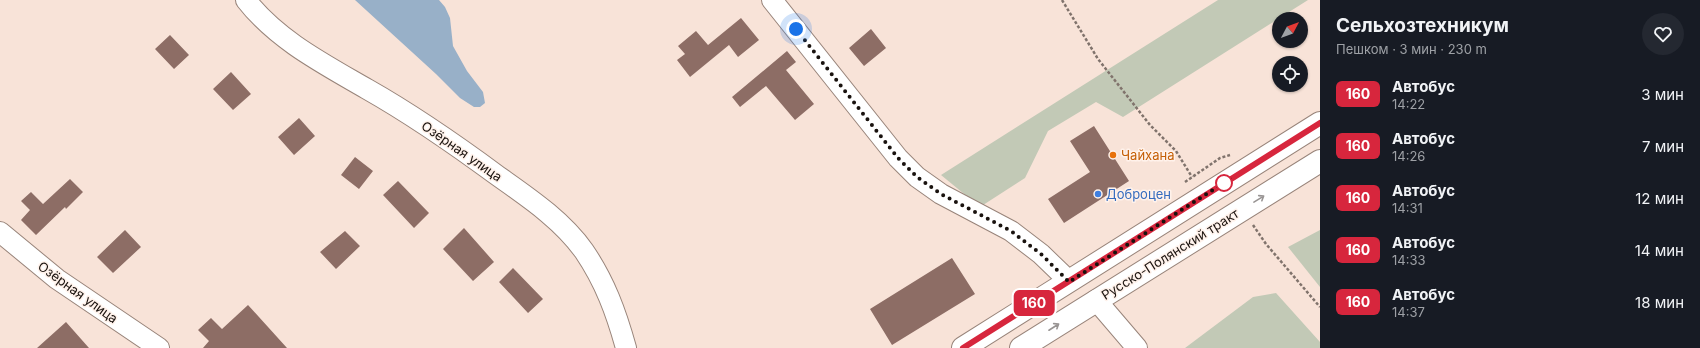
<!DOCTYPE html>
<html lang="ru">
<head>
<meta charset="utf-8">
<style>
  body { margin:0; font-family:Inter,sans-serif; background:#242831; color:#f1f3f6; height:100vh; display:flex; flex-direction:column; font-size:15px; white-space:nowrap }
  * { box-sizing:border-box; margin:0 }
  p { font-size:13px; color:#9ea1a6 }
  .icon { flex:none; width:22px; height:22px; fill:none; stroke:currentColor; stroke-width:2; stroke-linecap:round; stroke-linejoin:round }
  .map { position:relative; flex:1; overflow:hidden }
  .sheet { display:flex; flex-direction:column; background:#171b24; width:380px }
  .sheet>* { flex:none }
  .badge { padding:0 8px; border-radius:6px; font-size:14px; line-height:26px }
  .needle { width:26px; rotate:49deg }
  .tools { position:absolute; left:1272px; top:12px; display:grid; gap:8px }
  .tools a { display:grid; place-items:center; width:36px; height:36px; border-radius:50%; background:#171b24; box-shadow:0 1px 3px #0004; font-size:20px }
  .you { position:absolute; width:20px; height:20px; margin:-10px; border:3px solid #fff; border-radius:50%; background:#1a73e8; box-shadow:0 0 0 6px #1a73e833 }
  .map>.badge { position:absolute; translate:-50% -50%; box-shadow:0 0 0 2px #fff }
  .round { display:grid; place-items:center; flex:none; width:42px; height:42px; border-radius:21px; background:#242831 }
  .headline { display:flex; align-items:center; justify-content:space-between; height:68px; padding:0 16px }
  h1 { font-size:19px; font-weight:700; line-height:30px }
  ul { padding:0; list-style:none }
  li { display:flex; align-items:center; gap:12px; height:52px; padding:0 16px }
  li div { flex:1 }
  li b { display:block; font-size:15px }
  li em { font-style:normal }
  li .badge { min-width:44px; font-weight:700; text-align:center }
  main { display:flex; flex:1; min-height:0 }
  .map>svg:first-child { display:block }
  .green { fill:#c2c9b6 }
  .water { fill:#98b0c8 }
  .building { fill:#8d6d65 }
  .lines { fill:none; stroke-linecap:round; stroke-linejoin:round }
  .street-casing { stroke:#98847a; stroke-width:22 }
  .primary-casing { stroke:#98847a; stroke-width:24 }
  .path { stroke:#80736c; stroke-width:2.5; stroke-dasharray:3 2; stroke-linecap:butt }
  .street { stroke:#fff; stroke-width:20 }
  .primary { stroke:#fff; stroke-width:22 }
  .oneway { stroke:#989493 }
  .line-casing { stroke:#fff; stroke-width:9 }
  .line { stroke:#d7263d; stroke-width:6 }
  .walk { stroke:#19120e; stroke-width:4; stroke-dasharray:0 7.2 }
  .food-dot { fill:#e8710a; stroke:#fff2eb; stroke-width:1.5 }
  .stop-dot { fill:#fff; stroke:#d7263d; stroke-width:2 }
  .shop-dot { fill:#3f7fe0; stroke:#fff2eb; stroke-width:1.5 }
  .labels { text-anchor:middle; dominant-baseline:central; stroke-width:3; stroke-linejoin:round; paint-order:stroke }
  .street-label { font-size:13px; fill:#19120e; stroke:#fff2eb }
  .food-label { font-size:13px; fill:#c56008; stroke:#fff2eb; text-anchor:start }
  .shop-label { font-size:13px; fill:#366cbe; stroke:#fff2eb; text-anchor:start }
</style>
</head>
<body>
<main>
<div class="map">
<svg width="1320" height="348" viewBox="0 0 1320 348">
  <rect width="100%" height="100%" fill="#f8e3d8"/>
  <path class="green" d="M1218,0h90l-185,117 -27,-15 -48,29 -23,47 -45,29 -39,-32z
    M1320,230v57l-32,-40z
    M1276,293l44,49v6h-135l68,-51z"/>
  <path class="water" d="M355,0h84l6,7 5,11 3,28 14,25 16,21 2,11 -5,4h-6l-14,-9 -24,-24z"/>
  <path class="building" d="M741,18l18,22 -21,17 -9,-12 -39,32 -13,-17 8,-6 -7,-8 18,-15 12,14z
    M871,29l15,19 -22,18 -15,-18z
    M170,35l19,20 -15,14 -19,-20z
    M787,51l9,11 -10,8 28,34 -19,16 -29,-34 -26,21 -8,-10z
    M231,72l20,22 -18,16 -20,-21z
    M299,118l16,18 -21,19 -16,-18z
    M1094,126l35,55 -65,42 -16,-24 42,-27 -20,-31z
    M355,157l18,14 -14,18 -18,-14z
    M70,179l13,13 -17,17 -1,-2 -29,28 -15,-15 9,-10 -9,-9 10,-9 12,12z
    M398,181l31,32 -15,15 -31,-33z
    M464,228l30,34 -21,19 -30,-32z
    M125,230l16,17 -28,26 -16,-16z
    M345,231l15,15 -24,23 -16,-17z
    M952,258l23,36 -83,51 -22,-36z
    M513,268l30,31 -15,14 -29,-31z
    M248,305l39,43h-84l6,-7 -11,-11 13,-12 11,11z
    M66,322l23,26h-52z"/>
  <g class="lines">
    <g class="street-casing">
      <path id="street" d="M246,0c31,40 78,64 121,89 46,26 89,56 131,87 31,22 64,44 86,75 21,31 32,61 42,97
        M772,0l126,158 19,19 24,17 70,37 30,23 28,27
        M0,232l57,47 102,69
        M1096,300l41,48"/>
    </g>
    <g class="primary-casing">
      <path id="primary" d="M963,348l357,-225
        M1021,348l299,-187"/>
    </g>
    <path class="path" d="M1062,0l36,59 52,66 26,26 16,26
      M1185,182l35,-24 10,-3
      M1253,225l13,19 54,63"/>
    <use href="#street" class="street"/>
    <use href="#primary" class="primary"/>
  </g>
  <defs><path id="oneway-shaft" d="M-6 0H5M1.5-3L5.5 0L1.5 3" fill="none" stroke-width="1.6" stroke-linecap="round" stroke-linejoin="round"/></defs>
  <g class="oneway">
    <use href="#oneway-shaft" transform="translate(1259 199) rotate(-32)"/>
    <use href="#oneway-shaft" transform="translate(1054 327) rotate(-33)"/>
  </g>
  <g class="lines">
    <g class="line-casing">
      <path id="line" d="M963,348l357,-225"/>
    </g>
    <use href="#line" class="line"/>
    <path class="walk" d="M796,29l102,129 19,19 24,17 70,37 30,23 28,28 161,-103 -6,4"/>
  </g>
  <circle class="food-dot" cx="1113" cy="155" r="4"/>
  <circle class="stop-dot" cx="1224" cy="183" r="8"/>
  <circle class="shop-dot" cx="1098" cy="194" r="4"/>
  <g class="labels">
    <g class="street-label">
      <text transform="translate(462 151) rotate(35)">Озёрная улица</text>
      <text transform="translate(1170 254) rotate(-32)">Русско-Полянский тракт</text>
      <text transform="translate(78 292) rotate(36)">Озёрная улица</text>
    </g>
    <g class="food-label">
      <text x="1121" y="155">Чайхана</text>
    </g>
    <g class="shop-label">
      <text x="1106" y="194">Доброцен</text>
    </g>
  </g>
</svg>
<div class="tools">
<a><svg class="needle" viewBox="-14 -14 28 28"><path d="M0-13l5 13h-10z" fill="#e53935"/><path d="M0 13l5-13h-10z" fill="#9ea1a6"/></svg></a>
<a><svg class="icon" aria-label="locate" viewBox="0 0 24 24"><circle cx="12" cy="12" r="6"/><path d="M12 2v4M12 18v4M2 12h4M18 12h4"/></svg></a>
</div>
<div class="you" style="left:796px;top:29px"></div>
<b class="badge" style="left:1034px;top:303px;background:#d7263d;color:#fff">160</b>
</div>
<section class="sheet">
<div class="headline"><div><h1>Сельхозтехникум</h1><p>Пешком · 3 мин · 230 m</p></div><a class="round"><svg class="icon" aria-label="heart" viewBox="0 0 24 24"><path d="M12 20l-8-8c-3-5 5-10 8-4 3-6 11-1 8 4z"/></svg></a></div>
<ul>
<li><span class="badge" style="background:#d7263d;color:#fff">160</span><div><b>Автобус</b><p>14:22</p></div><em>3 мин</em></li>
<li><span class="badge" style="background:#d7263d;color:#fff">160</span><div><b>Автобус</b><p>14:26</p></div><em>7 мин</em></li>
<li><span class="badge" style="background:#d7263d;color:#fff">160</span><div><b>Автобус</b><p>14:31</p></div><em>12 мин</em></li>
<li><span class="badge" style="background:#d7263d;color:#fff">160</span><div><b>Автобус</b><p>14:33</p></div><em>14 мин</em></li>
<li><span class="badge" style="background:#d7263d;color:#fff">160</span><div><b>Автобус</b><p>14:37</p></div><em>18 мин</em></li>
</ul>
</section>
</main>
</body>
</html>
